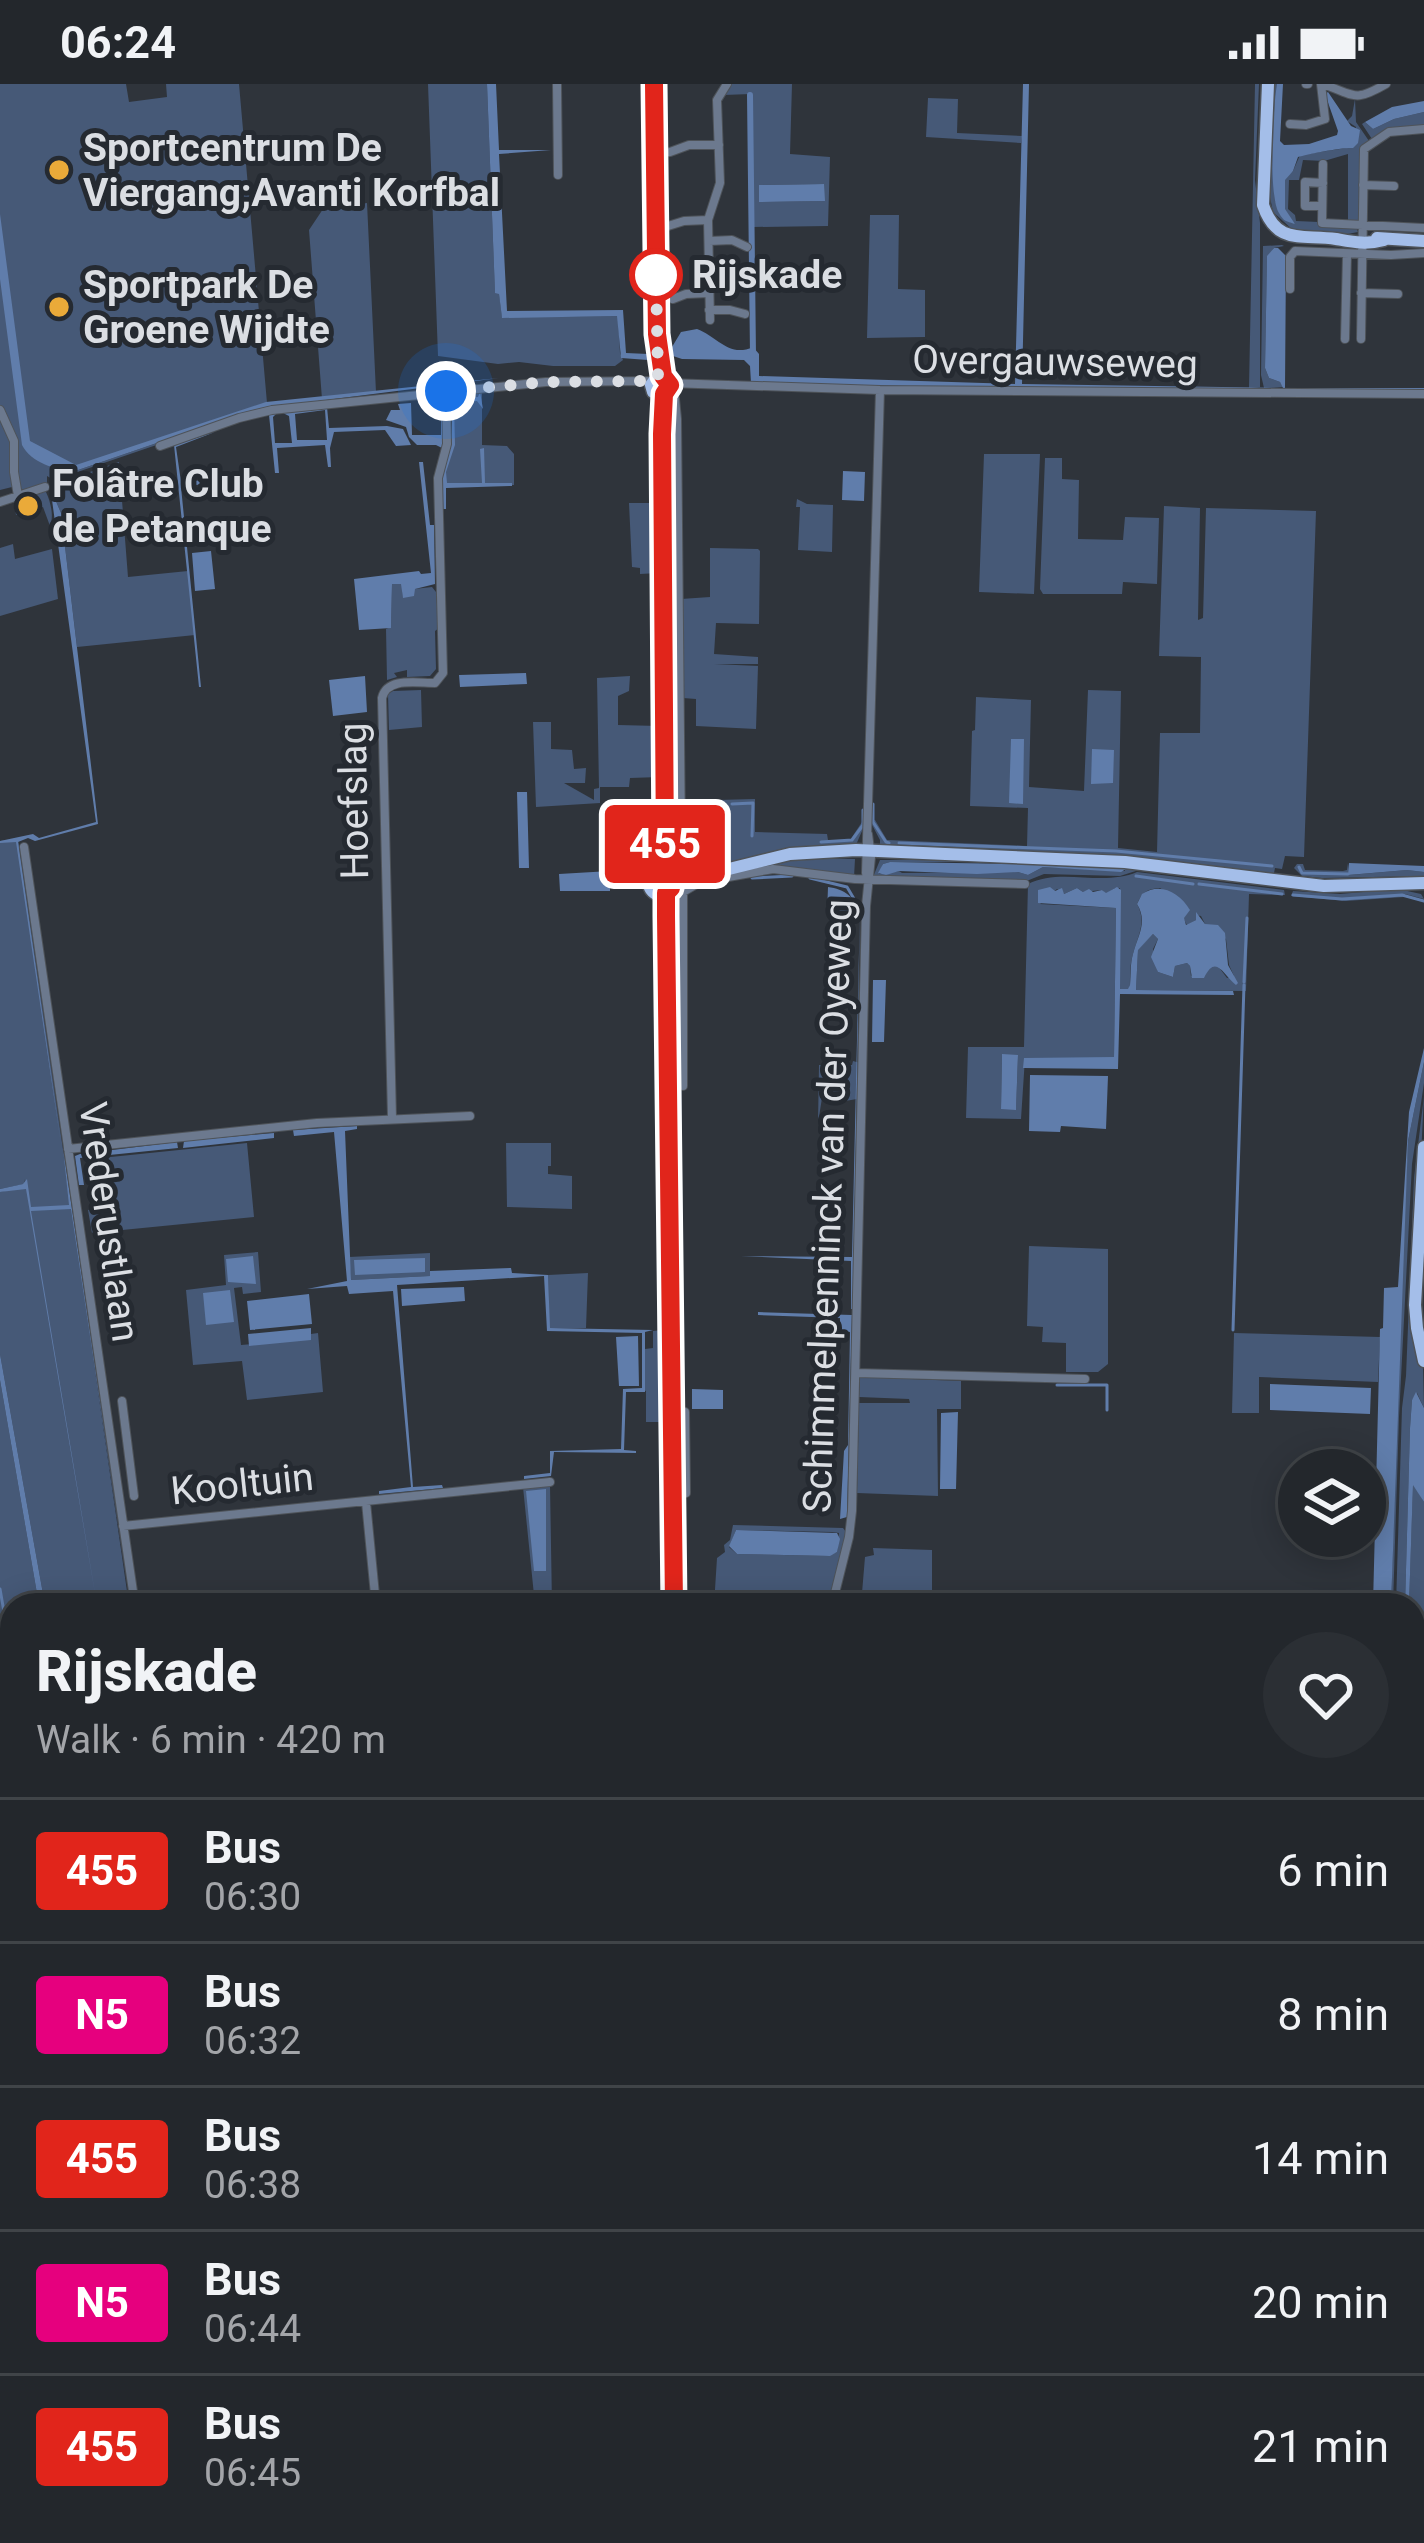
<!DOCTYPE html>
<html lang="en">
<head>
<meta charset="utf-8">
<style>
  body { margin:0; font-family:Roboto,sans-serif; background:#2b2f34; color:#f1f3f6; height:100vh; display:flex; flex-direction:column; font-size:45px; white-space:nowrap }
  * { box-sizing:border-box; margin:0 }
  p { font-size:39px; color:#a3a5a9 }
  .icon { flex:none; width:66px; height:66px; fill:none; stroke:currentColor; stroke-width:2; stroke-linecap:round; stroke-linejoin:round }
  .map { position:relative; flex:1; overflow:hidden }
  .details { position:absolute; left:0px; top:1509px; width:1425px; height:951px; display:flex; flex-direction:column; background:#23272c; border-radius:36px 36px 0 0; box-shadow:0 6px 30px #0003,0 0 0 3px #404448 }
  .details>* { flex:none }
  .badge { padding:0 24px; border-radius:9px; font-size:42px; line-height:78px }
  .controls { position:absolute; left:1278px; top:1365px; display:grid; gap:24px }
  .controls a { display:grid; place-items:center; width:108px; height:108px; border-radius:50%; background:#23272c; box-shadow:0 6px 30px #0003,0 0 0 3px #404448; font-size:60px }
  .you { position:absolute; width:60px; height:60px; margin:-30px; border:9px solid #fff; border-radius:50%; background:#1a73e8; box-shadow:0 0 0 18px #1a73e833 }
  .map>.badge { position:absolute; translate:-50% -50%; box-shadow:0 0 0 6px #fff }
  .round { display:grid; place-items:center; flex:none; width:126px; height:126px; border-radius:63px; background:#2b2f34 }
  .overview { display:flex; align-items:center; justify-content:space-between; height:204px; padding:0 36px }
  h1 { font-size:57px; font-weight:800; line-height:90px }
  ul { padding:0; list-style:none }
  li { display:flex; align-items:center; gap:36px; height:144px; padding:0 36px; border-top:3px solid #404448 }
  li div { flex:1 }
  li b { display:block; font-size:45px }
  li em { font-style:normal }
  li .badge { min-width:132px; font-weight:700; text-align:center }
  .status { display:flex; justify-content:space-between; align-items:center; height:84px; padding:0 60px; background:#23272c; direction:ltr }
  .status svg { height:33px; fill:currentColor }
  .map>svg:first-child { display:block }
  .green { fill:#465977; fill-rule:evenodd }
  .water { fill:#607dab; fill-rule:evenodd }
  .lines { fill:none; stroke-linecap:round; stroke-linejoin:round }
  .stream { stroke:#607dab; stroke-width:3 }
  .canal { stroke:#607dab; stroke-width:6 }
  .minor-casing { stroke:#4e5359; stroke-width:10 }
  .major-casing { stroke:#4e5359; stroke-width:15 }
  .highway-casing { stroke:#4e5359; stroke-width:18 }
  .minor { stroke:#6c798e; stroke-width:8 }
  .major { stroke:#a4bee9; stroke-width:12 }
  .highway { stroke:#c6d9f8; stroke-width:15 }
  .highway-bridge-casing { stroke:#4e5359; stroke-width:18; stroke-linecap:butt }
  .highway-bridge { stroke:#c6d9f8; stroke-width:15 }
  .line-casing { stroke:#fff; stroke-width:27 }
  .line { stroke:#e1251b; stroke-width:18 }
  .walk { stroke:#dbdee3; stroke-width:12; stroke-dasharray:0 21.6 }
  .poi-dot { fill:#eaaa39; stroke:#252a31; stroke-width:4.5 }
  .stop-dot { fill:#fff; stroke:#e1251b; stroke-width:6 }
  .labels { text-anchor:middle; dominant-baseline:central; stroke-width:10; stroke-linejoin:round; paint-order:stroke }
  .poi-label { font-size:39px; font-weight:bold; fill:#dbdee3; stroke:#252a31; text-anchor:start }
  .stop-label { font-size:39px; font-weight:bold; fill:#dbdee3; stroke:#252a31; text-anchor:start }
  .street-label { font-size:39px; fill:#dbdee3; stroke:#252a31 }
</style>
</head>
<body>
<div class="status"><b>06:24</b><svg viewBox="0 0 49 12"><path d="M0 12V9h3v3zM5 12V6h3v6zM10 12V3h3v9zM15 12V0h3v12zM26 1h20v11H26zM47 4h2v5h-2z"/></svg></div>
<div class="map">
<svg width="1424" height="2459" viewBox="0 0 1424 2459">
  <rect width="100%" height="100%" fill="#2f343b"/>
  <path class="green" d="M0,0h126l3,18 38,-5 -1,-13h73l28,319 -201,67h12l146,-50 47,-14 -217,74 -7,-4v8l-22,7 -9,-5 -16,4z
    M428,0h59l8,208 4,1 3,24 116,-1 2,37 3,7 -8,6h-62l-34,-4 -21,2 -60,-8z
    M732,0h60l-2,70 40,3 -2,69 -75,1 -2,-133 -28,1zM823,100l1,17 -65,1 1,-17z
    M1255,0h4l-4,96 5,43v164l-11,1z
    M1271,0h6l-4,84 2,33 10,9v-33l8,-6 7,-16 53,-8 3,-20 -9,-6 5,-5 3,-17 1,23 13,19 -4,3 -5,76h-12v-66l-24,7 -21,-1 -4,20h-10l-1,29 7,6 1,6 23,1 1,4 28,3 8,-2 2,5 -21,4 -44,-6 -20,-18 -5,-25z
    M928,14l30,1 -1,34 65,3 -1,7 -95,-6z
    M1424,28v14l-31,2 -21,11 -10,-15 3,-2 8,7 21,-10z
    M367,119l9,189 -54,7 -13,-169 14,-21z
    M870,131h29l-1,74 27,1v47l-58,1z
    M1282,161l2,1 -10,2 -7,9 -2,111 4,10 11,4 3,5 -19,1 -3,-13 2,-129z
    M482,307v54l25,1 7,8v31l-69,1 -2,-14 9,-27 2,-52z
    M984,370h56l-6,140 -55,-2z
    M1045,374h17v21l17,1 -1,59 45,1 2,-23 34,1 -2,66 -34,-2 -1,12h-79l-3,-5z
    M119,378l9,115 60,-6 7,64 -118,12 -16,-134 -6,-14 -3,1 -3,-14z
    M41,406l5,2c5,11 8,24 4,34l-7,-19 -27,8 -2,-15z
    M797,415l10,5 26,1 -1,47 -34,-2 2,-43h-4z
    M629,419h29v70l-18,1v-6l-8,-1z
    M1164,422l36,2 -2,112 5,-2 3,-110 110,3 -12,346 -19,-1 -3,13 -7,-1 -1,5 -172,-16 -222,-9v-8l-10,-19 5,-1 12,20 140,6 1,-38 -58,-2 2,-75 3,-1 1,-33 55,3 -2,87 55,4 4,-101 33,1 -3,157 39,4 3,-119h40l1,-76 -42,-1z
    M13,460l2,15 37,-10 6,50 -58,17v-68z
    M710,464l48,1 2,2 -1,73 -43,-1 -2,31 44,3v7h-44l44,2 -2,63 -60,-3v-27l-13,-1 -2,-99 29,-2z
    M392,499l10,1 1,13 11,-8 18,-2 4,5 3,36 -4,3 1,38 -6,7 -23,1v-7l-13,3 3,4 -10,3 -1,-51 5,-2z
    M630,592l-1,15 -11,5v29l41,1 1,51 -30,1 -1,9h-29v16l-64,4 -3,-85h18v27l21,1 2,19 12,-1 -1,15h-21l30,17v-11l5,-1 -2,-110z
    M421,606l1,37 -33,3 -1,-36 5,-3z
    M755,715v33l72,2 1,6h22l12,-18h4l-11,25 -172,26 -1,-12 35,-1v-60z
    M18,755l111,766h-84l-45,-251v-162l25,-5 -1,-8v5l-24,5v-348z
    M813,774l42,1 -1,18 -74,-10 -95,20v-5l96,-22z
    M969,775l115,3 189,23 -131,-16 -22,7 -76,-2 -20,8 -151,-5 7,-17h3zM890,778h88l146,6 1,3 -82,-4 -15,8 -10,-3 -116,1 -3,-2 -20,3 4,-10z
    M1348,779l1,12 58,-5 17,2v4l-102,2 -20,-2 -8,-8 3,-4h6l2,6 38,1 4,-1z
    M1137,788l147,18 1,5 -36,-1 -3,97 -110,-1 2,-41 15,-15 5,5 -5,10 5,23 15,5 2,-11 12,-3 3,3 1,10 14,-11 -3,-4 1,-9 9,-6 4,1 3,9 -6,9 5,1 9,12 7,-2 -5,-11 -3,-26 -21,-15 -4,-8 -5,-1v5l-9,5 -4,-7 6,-9 -29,-21c-13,1 -18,4 -23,16 10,18 1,31 -4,50 -3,10 -3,21 -3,31l-1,4h-9v-101h-5l-9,6 -4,-4 -19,2 -6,-4 -13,6 -7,-5 -17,15 76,4 -2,150h-89l-4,61 -55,-1 2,-71h56l4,-163c33,-17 74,3 109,-12zM1002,971l16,1 -2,53 -15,-1z
    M1398,805l23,5 3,5 -19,-5 -1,3 -58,4 -55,-5 2,-5 47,3z
    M678,812l2,1 4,541 -2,1 -3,-533 -8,9 4,523 -6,-533z
    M853,977l7,2 -1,60 -2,2v-26l-18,3 -1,-4h-16l-4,25 1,-58h33z
    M1424,978v21l-12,81 -13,253 -6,188h-2l9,-301 8,-163z
    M1424,1012l-5,99 5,213 -7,-15 -5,7 -2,28 -5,177h-9l6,-197 4,-32 8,-198z
    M247,1059l7,74 -162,16 -4,-23 5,-1 -2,-17 7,-1 1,-4 5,-1 -3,-28z
    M506,1059h45v23h-3v8l24,2v33l-65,-2z
    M1029,1162l79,3v115l-10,8h-32v-29l-24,-1 1,-15 -16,-1z
    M258,1168l3,40 -18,2 -1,-7 -8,1 7,57 70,-6v-5l7,-1 5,59 -76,8 -5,-39 -49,4 -7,-75 40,-5 -2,-30z
    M430,1169v23l-79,4 -2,-23z
    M588,1189l-2,55h-37l-1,-53z
    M662,1221h3l1,117h-20v-31l-3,-1 2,-41 8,-1v-17l9,-1z
    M1234,1249l146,4 -2,45 -119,-5v36h-27z
    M860,1293l101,4v28h-24l1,87 -81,-3 2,-90h51l-1,-4 -50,-2z
    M0,1296l39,225h-27v120l-12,1z
    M1413,1398l11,20v248l-11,-1v-144h-4z
    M550,1401l2,120h-17l-12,-118z
    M733,1441l110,3 3,4 -15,69 -6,1 2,-11h-71l-1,14h-41l3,-47 8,-6 -1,-7 6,-5zM736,1446l96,2 7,1 -2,19 -10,4 -90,-2 -8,-7z
    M873,1464l59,2v55h-71l4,-48 9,-2z
    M12,1645v111h-12v-110z
    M1413,1673h11v62l-11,1z
    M1413,1772h8v11h3v66h-11v-19l6,1v-4l-6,-1z
    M0,1784l12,6v234l-12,2z
    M12,2034v277l-12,3v-278z
    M12,2316v132h52v11h-64v-140z
    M352,2448h260l-42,11h-216z
    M642,2448h45v2l-39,9h-53z
    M895,2449l77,2 77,8h-253z"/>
  <path class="water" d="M487,0h9l3,66h52l-52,4 8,157 116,-1 3,43 22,1v6l-27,-2 -4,-42 -115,2 -3,-24 -4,-1z
    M1023,0h6l-7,300 261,4 -3,-6 -11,-4 -4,-10 2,-112 7,-8h4l8,8 -1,132h139v3l-196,1 -477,-9 -1,-17 -6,-6 -62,-1 -9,-3 -1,-9 9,-15 16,-3c21,8 32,29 56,18l6,7v22l256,8z
    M1277,0h6l-3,57 4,4 25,-1 28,-9 1,-4 -13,-37 3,-2 23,34 9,4 -2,13 -5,5c-9,-1 -46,6 -55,9l-5,14 -8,9v29l10,15c-9,-3 -11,-2 -16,-11 -11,-19 -6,-105 -2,-129z
    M1424,17v11l-30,7 -21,10 -8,-7 27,-15z
    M824,100l1,17 -66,1v-17z
    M0,130l30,227 46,24 190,-63 233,-24 -228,29 -47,13 -146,50c-20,1 -46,-6 -56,-25l-22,-166z
    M480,308l3,17 -6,-8 -23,3 1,41 -9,27 1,11h35l-2,-34 4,-1 1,35h27v3l-66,2v21h-4v-35l9,-28 2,-47 25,-2z
    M436,314l6,5 2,33 -2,12 -6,-3h-19l-8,-8 -3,-10 -20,-7 5,-10h9l-2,-6 13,-1 1,32h29v-31z
    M327,323l2,21 58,-2 16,3 8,16 -15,1 -11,-16 -51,2 -4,16 1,19h-3l-3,-22 -48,3 2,25h-4l-6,-58 8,-2 -4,4 2,26h17l-3,-27 -6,-3zM325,326l2,30h-30l-2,-26z
    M668,328h4l2,29 11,1164h-9z
    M215,348l-39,15 5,35 60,-5v2l-60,8 20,200h-2l-25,-242z
    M419,378h4l7,63h4l1,59 -20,5 -1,7 -11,2 -2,-14h-9l-1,44 -32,2 -5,-51 65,-8 2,3 10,-1z
    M843,387l22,1 -1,29 -22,-1z
    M55,415l6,14 37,311 -63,17 -7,-3 -10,4 43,302 -45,-302 -16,1v-2l33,-7 6,4 57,-16 -44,-322z
    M211,467l4,38 -20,2 -3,-38z
    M526,589l1,11 -67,3 -1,-12z
    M365,592l2,36 -34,4 -4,-36z
    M1011,655h13l-1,65 -14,-1z
    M1092,665l22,1 -1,33 -22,1z
    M517,708h10l2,76h-10z
    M890,778l192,3 44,4 -5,3 -78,-5 -15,8 -10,-3 -41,2 -78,-3 -13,4 -8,-2 5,-9z
    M1349,779l75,3v6l-17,-2 -59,5z
    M610,787v20h-50l-1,-17z
    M828,803c16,2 29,10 29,28l-30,-1z
    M1050,803l5,4 7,-3 2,6 13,-6 6,4 6,-3 4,3 9,-2 4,3 11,-6 4,3 -1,99h8l2,-4c1,-10 0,-21 3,-31 5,-19 15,-32 4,-50l5,-10c18,-12 37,-2 48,16l-6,8 2,7 10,-5v-8l9,12 13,1 7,8 3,32 10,18 -2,2c-13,-10 -20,-32 -32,-7h-12l-2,-12 -3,-3 -12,3 -2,11 -15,-5 -7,-15 7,-18 -5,-5 -15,16 -2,40 97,1 1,4 -114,-1 -2,75 -95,-1 1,-10 90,-1 2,-149 -78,-5v-13z
    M860,825l-7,400h-2v-48l-110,-5 111,1z
    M873,896h13l-2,62h-12z
    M1424,964v14l-16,79 -17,464h-18l7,-276 3,-1 1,-40 14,-1 11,-175z
    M1002,970l16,1 -2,55 -15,-1z
    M1030,991l78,1 -2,53 -45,-3 -1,6 -31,-1z
    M357,1042v3l-12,2 6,149 79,-4v-5l81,-3 1,5 36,2 2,53 103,2 -8,2v60h-19l-2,58 12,1v2l-82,-1 -3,24 -27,3v-3l26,-3v-22l71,-2 2,-60 19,-1v-55l-95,-2 -3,-55 -147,9 16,202 29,-2 1,3 -64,6v-3l32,-4 -18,-196 -44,3 -2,-8 -40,3 40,-8 -13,-149 -40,4 -1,-6z
    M274,1049v5l-91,10 1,-7z
    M177,1058l1,6 -98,10 4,27h-5l-4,-29 5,-2z
    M63,1064l67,457 -59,-396 -40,2 66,394 -71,-416 -26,3v-3l23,-5 4,-5 4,28 38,-2z
    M253,1172l3,28 -28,-2 -2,-23z
    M425,1174v14l-70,3 -1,-15z
    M464,1203l1,14 -63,5 -1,-17z
    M230,1206l4,32 -28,3 -3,-32z
    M309,1210l3,30 -62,6 -3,-29z
    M758,1228l94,3 -5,202 -7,2 4,-68 4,-6 2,-113 -10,-1v-13l-82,-3z
    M311,1244v12l-62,6 -1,-12z
    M638,1252l1,50h-20l-3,-49z
    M0,1270l45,251h-6l-39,-225z
    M1270,1300l101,4 -1,26 -100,-4z
    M692,1305l31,1v19h-31z
    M1416,1308l8,16v94l-11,-17 -4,120h-4l5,-177 2,-28z
    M958,1328l-2,77h-16l1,-76z
    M546,1405v82h-12l-8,-80z
    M736,1446l101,3 3,6 -3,13 -7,4 -93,-2 -8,-8z"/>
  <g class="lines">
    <path class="stream" d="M732,720l21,-1 -1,33
      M873,720v18l13,20 3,1
      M821,758l31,-2 11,-15v-15
      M899,759l217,8 156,15
      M1299,783l3,6 46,1
      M1136,792l57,8
      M752,794l40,-2
      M810,794l37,9 13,22
      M1199,800l83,10
      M1293,811l49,4 60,-4 22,6
      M1244,898l3,-64
      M1233,1246l11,-345
      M1057,1301h50v25
      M0,1505l12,69
      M0,1852l12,71
      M0,2145l12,69"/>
    <path class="canal" d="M750,11l3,260"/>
    <g class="minor-casing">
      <path id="minor" d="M557,0l1,91
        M1306,0h2
        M1322,0c34,11 31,19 64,0
        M1290,40l16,1 19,-6 -4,-35
        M670,68l19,-7h30
        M1323,80l-1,59 102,5
        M1363,101l31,1
        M1322,122h-17v-24l18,1
        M668,142l16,-5 24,-1
        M709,157l23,-1 15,7
        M1290,205v-32l5,-6 96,4 33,-2
        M1361,209l37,1
        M673,215l13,-5 23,-1
        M709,226h21l15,4
        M710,236l-2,-100 12,-37 -3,-83 10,-16
        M1345,255l2,-85
        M1361,255l3,-190 25,-17 35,-3
        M669,299l211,7 544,4
        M669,306l6,9 2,20 4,421
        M0,326l14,31v31l4,24
        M160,362l79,-28 33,-8 274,-28 106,-1
        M0,418l45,-15
        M24,763l111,758
        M866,789l14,-483
        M666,809l8,712
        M683,1002v-194l17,-10 73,-13 82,10 170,5
        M392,1034l-10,-420c5,-21 34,-15 53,-15l8,-10 -5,-195 9,-34 -1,-53
        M68,1065l249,-26 153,-7
        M856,1289l229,6
        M122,1317l12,95
        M685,1328l1,81
        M366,1418l10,103
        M123,1442l427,-44
        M832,1521l17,-68 3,-26 14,-605 5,-49 -3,-23
        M1413,1768h11
        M0,1780h12
        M1413,1876h11
        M1413,1929h11
        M1413,1984l11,1v-16
        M1413,2196l11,-1
        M1413,2205l11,-2
        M1413,2306l11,1
        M1413,2342h11
        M1413,2408h11
        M1413,2428h11
        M187,2448l7,11
        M350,2448l1,11
        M168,2459l13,-11
        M202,2459l8,-11
        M580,2459l45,-11"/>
    </g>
    <g class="major-casing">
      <path id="major" d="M654,0l4,292 -7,9 2,7 6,3 3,39 4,438
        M1268,0l-5,121c14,41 39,29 73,34 17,3 30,6 48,1
        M1377,154l47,3
        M649 799a12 12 0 1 1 24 0a12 12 0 1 1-24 0Z
        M672,799l118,-29 66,-4 269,12 199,24 100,-3
        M1424,1063l-9,158 2,23 7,33"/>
    </g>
    <g class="highway-casing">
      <path id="highway" d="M1045,2448l91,11
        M1143,2448l89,11
        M1255,2448l169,9
        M740,2459l54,-11"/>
    </g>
    <use href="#minor" class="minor"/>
    <use href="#major" class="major"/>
    <use href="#highway" class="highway"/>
    <g class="highway-bridge-casing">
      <path id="highway-bridge" d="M694,2457l34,-8"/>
    </g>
    <use href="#highway-bridge" class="highway-bridge"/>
  </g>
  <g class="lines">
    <g class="line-casing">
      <path id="line" d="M654,0l3,250 6,42 7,9 -6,9 -2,40 3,416 1,22 6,8 -1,8 -5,5v23l8,689"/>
    </g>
    <use href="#line" class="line"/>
    <path class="walk" d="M446,307l100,-9 106,-1 6,-5 -2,-101"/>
  </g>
  <g class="poi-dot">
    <circle cx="59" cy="86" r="12"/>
    <circle cx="59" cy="223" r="12"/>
    <circle cx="28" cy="422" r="12"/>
  </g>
  <circle class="stop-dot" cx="656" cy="191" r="24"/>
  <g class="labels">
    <g class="poi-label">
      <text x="83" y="64">Sportcentrum De<tspan x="83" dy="45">Viergang;Avanti Korfbal</tspan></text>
      <text x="83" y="201">Sportpark De<tspan x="83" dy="45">Groene Wijdte</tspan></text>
      <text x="52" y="400">Folâtre Club<tspan x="52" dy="45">de Petanque</tspan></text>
    </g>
    <g class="stop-label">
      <text x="692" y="191">Rijskade</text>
    </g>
    <g class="street-label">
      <text transform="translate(1055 278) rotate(1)">Overgauwseweg</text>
      <text transform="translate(354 717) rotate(-91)">Hoefslag</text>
      <text transform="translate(828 1122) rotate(-88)">Schimmelpenninck van der Oyeweg</text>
      <text transform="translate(109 1138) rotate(82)">Vrederustlaan</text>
      <text transform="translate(242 1400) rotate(-6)">Kooltuin</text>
    </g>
  </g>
</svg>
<div class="controls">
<a><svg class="icon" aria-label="layers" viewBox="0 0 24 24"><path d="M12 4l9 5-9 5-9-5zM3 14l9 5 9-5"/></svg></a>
</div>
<div class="you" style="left:446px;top:307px"></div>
<b class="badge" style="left:665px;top:760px;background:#e1251b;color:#fff">455</b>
<section class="details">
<div class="overview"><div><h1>Rijskade</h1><p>Walk · 6 min · 420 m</p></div><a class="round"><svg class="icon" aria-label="heart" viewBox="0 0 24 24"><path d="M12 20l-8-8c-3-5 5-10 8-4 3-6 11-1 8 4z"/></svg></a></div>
<ul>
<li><span class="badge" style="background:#e1251b;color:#fff">455</span><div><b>Bus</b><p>06:30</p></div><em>6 min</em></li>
<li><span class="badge" style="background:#e6007e;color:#fff">N5</span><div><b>Bus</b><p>06:32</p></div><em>8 min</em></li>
<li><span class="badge" style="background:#e1251b;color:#fff">455</span><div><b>Bus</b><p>06:38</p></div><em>14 min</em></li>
<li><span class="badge" style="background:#e6007e;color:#fff">N5</span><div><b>Bus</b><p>06:44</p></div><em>20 min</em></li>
<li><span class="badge" style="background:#e1251b;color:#fff">455</span><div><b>Bus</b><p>06:45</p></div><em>21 min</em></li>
</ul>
</section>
</div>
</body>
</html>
